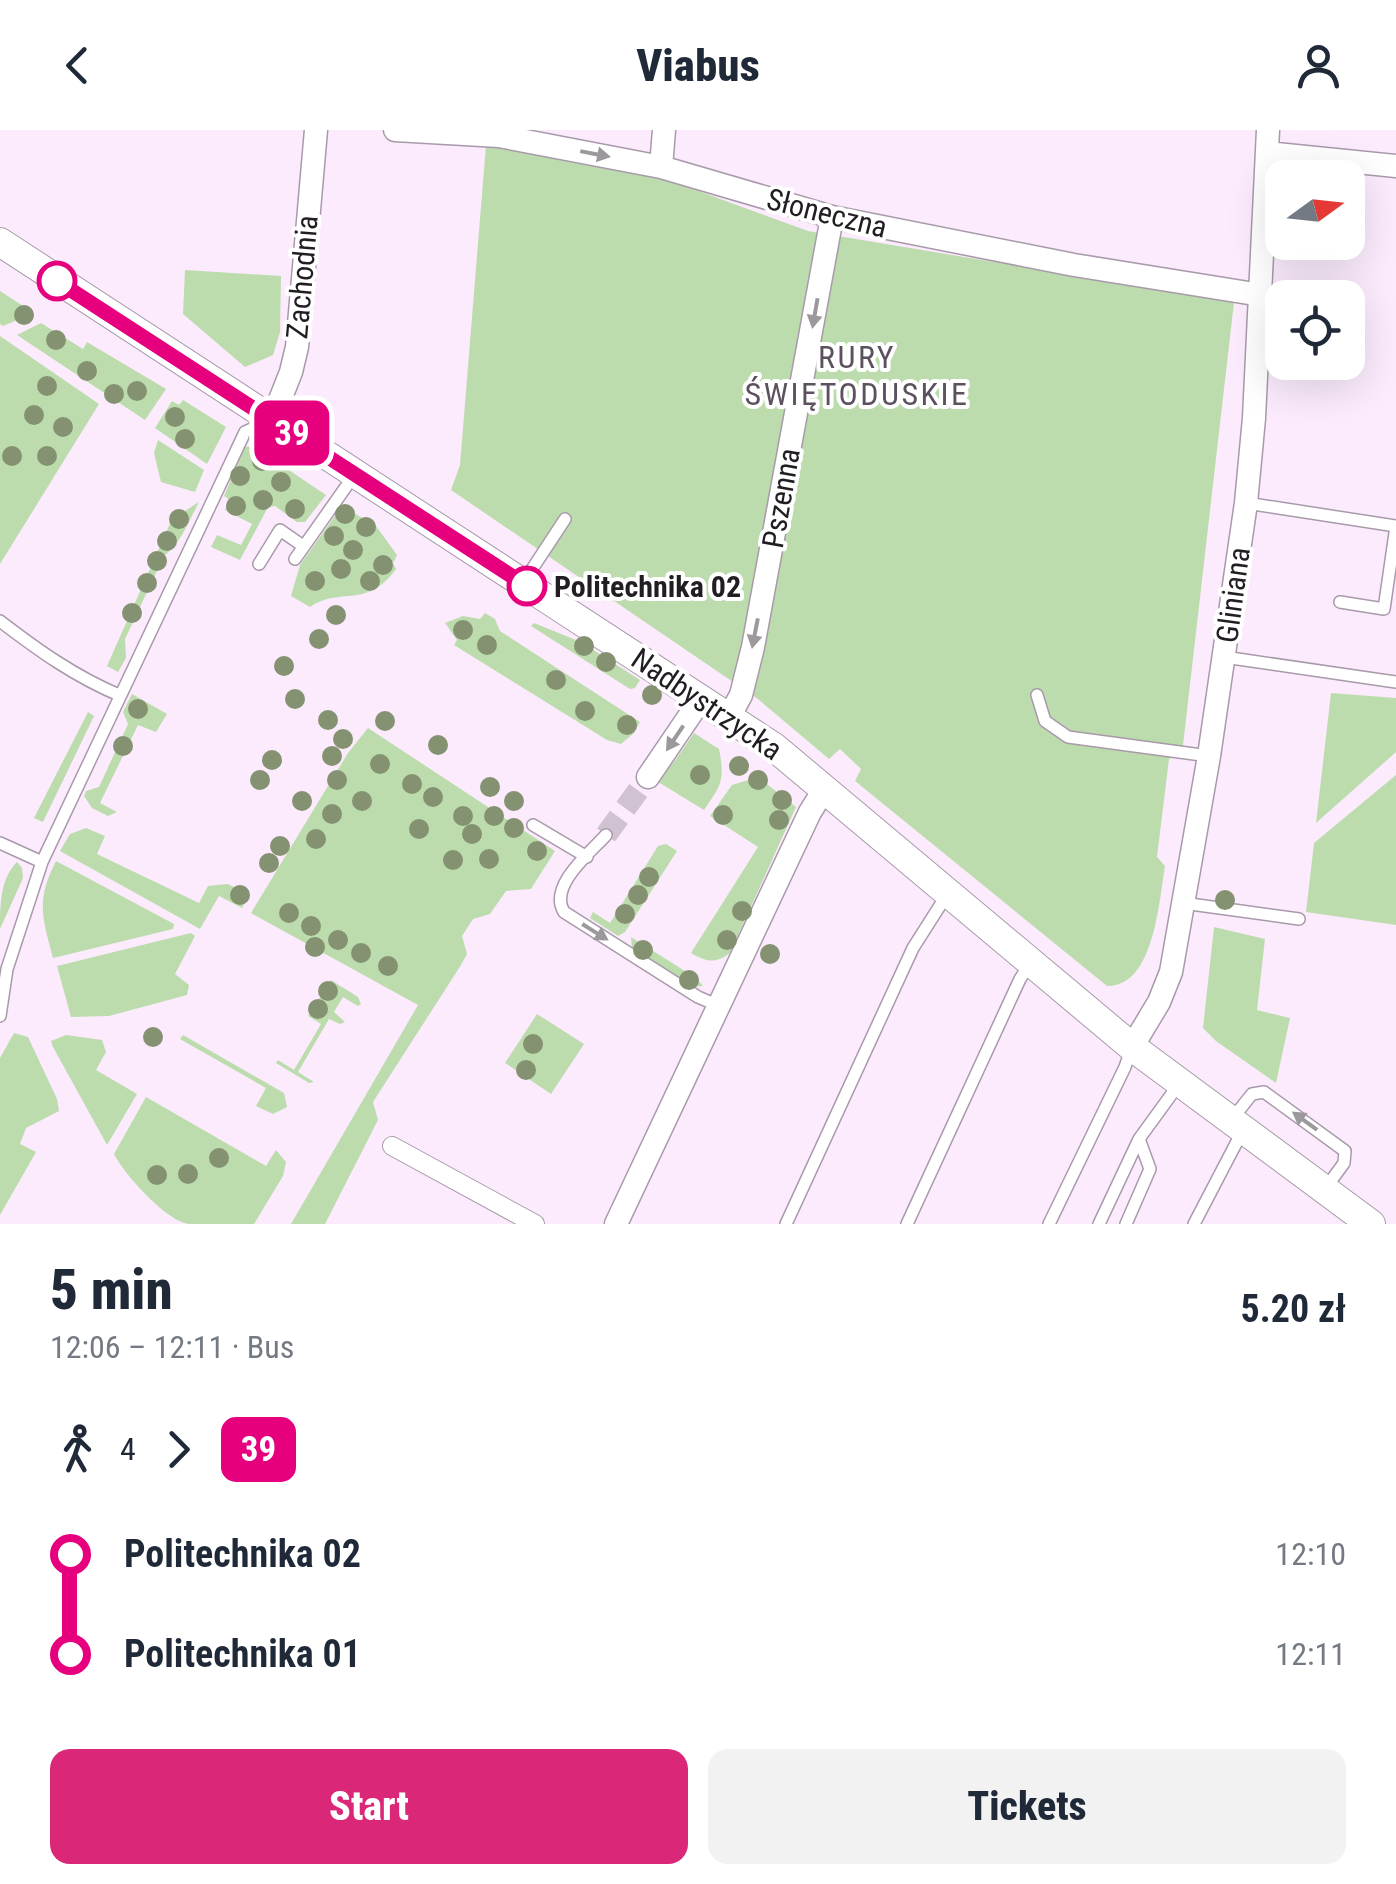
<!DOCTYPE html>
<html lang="en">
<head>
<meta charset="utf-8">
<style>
  body { margin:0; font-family:"Roboto Condensed",sans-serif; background:#f2f2f3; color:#1f2937; height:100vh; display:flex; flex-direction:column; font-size:38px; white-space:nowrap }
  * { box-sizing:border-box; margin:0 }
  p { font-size:32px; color:#747a83 }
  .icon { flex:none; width:55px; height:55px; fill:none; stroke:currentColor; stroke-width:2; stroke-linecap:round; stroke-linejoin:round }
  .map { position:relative; height:1094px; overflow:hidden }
  .details { display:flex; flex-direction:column; background:#fff; flex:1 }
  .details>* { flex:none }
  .badge { padding:0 20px; border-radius:15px; font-size:35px; line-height:65px }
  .needle { width:65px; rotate:75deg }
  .tools { position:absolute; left:1265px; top:30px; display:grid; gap:20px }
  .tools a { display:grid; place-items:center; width:100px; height:100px; border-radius:20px; background:#fff; box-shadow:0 10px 40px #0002; font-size:50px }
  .map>.badge { position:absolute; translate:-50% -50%; box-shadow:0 0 0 5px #fff }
  .legs { display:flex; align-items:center; gap:15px; height:110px; padding:0 50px; font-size:32px }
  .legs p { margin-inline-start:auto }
  .headline { display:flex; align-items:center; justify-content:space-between; height:170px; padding:0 50px }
  h1 { font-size:55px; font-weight:800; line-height:75px }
  .action { display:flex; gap:20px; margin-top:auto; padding:20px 50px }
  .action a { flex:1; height:115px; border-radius:20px; background:#db2777; color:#fff; font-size:40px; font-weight:800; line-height:115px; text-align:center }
  .action a+a { background:#f2f2f3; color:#1f2937 }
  ul { padding:0 50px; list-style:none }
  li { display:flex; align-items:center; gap:35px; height:100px; font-size:38px }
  li i { display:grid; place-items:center; width:15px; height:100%; margin:0 12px; background:currentColor }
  li i::after { content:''; width:25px; height:25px; margin:-12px; border:8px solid; border-radius:50%; background:#fff }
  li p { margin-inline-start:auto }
  li:first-child i { background:linear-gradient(#0000 50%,currentColor 0) }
  li:last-child i { background:linear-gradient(currentColor 50%,#0000 0) }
  header { display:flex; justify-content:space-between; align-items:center; height:130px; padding:0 50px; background:#fff; font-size:45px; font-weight:800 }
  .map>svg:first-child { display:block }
  .green { fill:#bddcad }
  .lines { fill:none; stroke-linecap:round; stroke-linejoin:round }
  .minor-tunnel { stroke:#d0c2d1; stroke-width:22; stroke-dasharray:22 11; stroke-linecap:butt }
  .service-casing { stroke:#a89aaa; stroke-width:14 }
  .pedestrian-casing { stroke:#a89aaa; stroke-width:20 }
  .minor-casing { stroke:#a89aaa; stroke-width:25 }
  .tertiary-casing { stroke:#a89aaa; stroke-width:30 }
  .service { stroke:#fff; stroke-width:11 }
  .pedestrian { stroke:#fff; stroke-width:18 }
  .minor { stroke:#fff; stroke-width:22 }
  .tertiary { stroke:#fff; stroke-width:28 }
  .tree { fill:#849272 }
  .oneway { fill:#9c999c }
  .line-1-casing { stroke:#fff; stroke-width:22 }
  .line-1 { stroke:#e6007e; stroke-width:15 }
  .stop-1-dot { fill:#fff; stroke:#e6007e; stroke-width:5 }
  .labels { text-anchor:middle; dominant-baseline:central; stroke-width:8; stroke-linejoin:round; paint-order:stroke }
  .street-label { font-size:30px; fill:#221d23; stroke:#fff }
  .stop-label { font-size:30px; font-weight:bold; fill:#221d23; stroke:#fff; text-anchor:start }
  .neighbourhood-label { font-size:32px; letter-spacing:2.5px; fill:#5d505f; stroke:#fff }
</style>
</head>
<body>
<header><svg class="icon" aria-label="back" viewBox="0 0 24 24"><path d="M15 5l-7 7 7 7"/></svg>Viabus<svg class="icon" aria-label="person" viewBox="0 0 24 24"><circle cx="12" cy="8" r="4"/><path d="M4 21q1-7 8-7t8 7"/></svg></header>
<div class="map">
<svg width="1396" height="1094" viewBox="0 0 1396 1094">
  <rect width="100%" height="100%" fill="#fbebfd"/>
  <path class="green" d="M486,15l158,26 164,60 426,71 -52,452 -13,5 -12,98 8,9c-6,35 -11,121 -58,120l-252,-205 6,-12 -21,-20 -11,10 -71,-60 -307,-209 9,-25z
    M185,140l96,6 -1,56 -7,23 -28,12 -62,-53z
    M0,161l34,22 -31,13 -3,-2z
    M41,193l42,26 4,-7 79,47 -21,31 -128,-85z
    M0,206l99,68 -99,160z
    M183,270l43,27 -19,37 -52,-36 17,-27 7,4z
    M158,310l46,30 -9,22 -34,-10 -7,-29z
    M253,316l73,49 -21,27h-8l-22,-16 -7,1 -28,53 -29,-13 6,-12 24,10 11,-21 -27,-14 5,-10 -6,-4 21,-49z
    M199,372c-10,19 -18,41 -35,54l-39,83 1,19 -8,14 -11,-6 65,-147z
    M342,376l34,20 21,29 -4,8 3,6c-30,41 -55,17 -86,38l-19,-11 9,-31z
    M485,483l10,6 5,12 140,91 -6,11 -13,11 -14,-4 -153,-95 3,-5 -12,-17 18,-7 17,3z
    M534,493l47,19 59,38 -5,8 -5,1 -99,-63z
    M1331,563l65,5v54l-80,71z
    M132,564l35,20 -11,18 -18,-7 -38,78 17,9 -9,4 -16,-8 -8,-12 2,-5 13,-4 29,-63 -5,-12z
    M88,582l6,4 -51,106 -9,-4z
    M368,598l187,123 -24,38 -25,2 -16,23 -17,5 -11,17 5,18 -6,11 -88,137 5,18 -53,104h-34l127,-219 -167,-92 97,-160z
    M694,603l25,16c7,34 0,38 -15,61l-49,-30 19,-18z
    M1396,645v150l-90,-13 8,-69z
    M758,647l38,30 -66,146c-15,11 -23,9 -39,0l67,-106 -48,-31 22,-31z
    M86,698l19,8 -8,18 102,49 9,-17 20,-2 21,11 -7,13 -23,-12 -19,33 -140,-78 10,-17z
    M666,714l11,7 -52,81 -7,4 -28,-18 3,-6 17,11 48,-77z
    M56,731l118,63 -1,5 -120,29c-11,-41 -17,-58 3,-97z
    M17,732l5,6 1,10 -23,51c0,-24 0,-50 17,-67z
    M1214,797l51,12 -8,71 33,8 -14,65 -60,-42 -13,-13z
    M191,803l4,3 -20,38 14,11 -2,10 -78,21 -38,1 -14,-51z
    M631,807l65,41 7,8 -11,1 -60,-39z
    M331,850l27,17 3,7 -3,2 -15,-9 -9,15 11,10 -5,2 -11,-5 -31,53 16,10 -5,1 -33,-20 2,-3 16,10 27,-46 -13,-8z
    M537,884l47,30 -33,50 -46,-31z
    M14,903l14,4 29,62 2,12 -33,17 -6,16 16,8 -36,63v-157z
    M66,905l36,5 4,12 -10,18 41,24 -30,51 -54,-98 -2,-6z
    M183,905l101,58 3,14 -14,7 -17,-8 10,-18 -86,-49z
    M146,967l120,69 10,-16 10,12 -3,14 -29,48c-21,0 -44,0 -65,0 -23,-3 -64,-49 -75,-70z"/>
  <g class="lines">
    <path class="minor-tunnel" d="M606,705l42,-58"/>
    <g class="service-casing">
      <path id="service" d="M1246,373l150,23 -12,83 -44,-7
        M295,429l60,-85
        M259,434l21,-34 23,16
        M523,453l42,-64
        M0,491c38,29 74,55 119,74
        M1224,527l172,25
        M1037,565l8,26 23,16 141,19
        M533,695l54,32
        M606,705c-16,18 -58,51 -42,77l134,85 21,9
        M0,713l42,19
        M1183,773l116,16
        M0,886l7,-47 35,-107 203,-430 27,-12
        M1232,989l20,-25 12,-2 81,59 -1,12 -19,26
        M1139,1009l40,-55
        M786,1094l127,-276 35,-55
        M907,1094l113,-245 11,-17
        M1049,1094l76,-157 7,-20
        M1099,1094l40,-85 11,30 -24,55
        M1194,1094l48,-92"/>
    </g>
    <g class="pedestrian-casing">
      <path id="pedestrian" d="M392,1016l143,78"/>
    </g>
    <g class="minor-casing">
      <path id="minor" d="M395,0l104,6 162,31 171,50 242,48 187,30
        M1267,23l129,13
        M661,37l3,-37
        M272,290l19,-48 6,-25 19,-217
        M729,587l12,-22 12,-48 79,-430
        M648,647l53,-78
        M1132,917l27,-45 12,-30 38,-216 37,-253 8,-85 14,-288
        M616,1094l194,-412 15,-24"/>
    </g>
    <g class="tertiary-casing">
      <path id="tertiary" d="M0,112l774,505 358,300 239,177"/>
    </g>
    <use href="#service" class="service"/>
    <use href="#pedestrian" class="pedestrian"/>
    <use href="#minor" class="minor"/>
    <use href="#tertiary" class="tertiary"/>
  </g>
  <g class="tree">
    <circle cx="24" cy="185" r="10"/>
    <circle cx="56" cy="210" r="10"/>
    <circle cx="87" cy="241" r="10"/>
    <circle cx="47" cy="256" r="10"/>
    <circle cx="137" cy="261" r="10"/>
    <circle cx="114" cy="264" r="10"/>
    <circle cx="34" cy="285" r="10"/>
    <circle cx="175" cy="287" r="10"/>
    <circle cx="63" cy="297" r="10"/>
    <circle cx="185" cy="309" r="10"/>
    <circle cx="12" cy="326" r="10"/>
    <circle cx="47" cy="326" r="10"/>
    <circle cx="262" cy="331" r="10"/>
    <circle cx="240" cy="346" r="10"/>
    <circle cx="281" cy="352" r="10"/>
    <circle cx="263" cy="370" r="10"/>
    <circle cx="236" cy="376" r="10"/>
    <circle cx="295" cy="379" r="10"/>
    <circle cx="345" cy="384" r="10"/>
    <circle cx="179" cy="389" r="10"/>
    <circle cx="366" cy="397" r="10"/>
    <circle cx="334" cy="406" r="10"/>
    <circle cx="167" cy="411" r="10"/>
    <circle cx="353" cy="420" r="10"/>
    <circle cx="157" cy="431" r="10"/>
    <circle cx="383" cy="435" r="10"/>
    <circle cx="341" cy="439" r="10"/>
    <circle cx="315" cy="451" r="10"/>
    <circle cx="370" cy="451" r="10"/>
    <circle cx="147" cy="453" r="10"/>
    <circle cx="132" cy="483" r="10"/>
    <circle cx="336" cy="485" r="10"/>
    <circle cx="463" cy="500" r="10"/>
    <circle cx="319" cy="509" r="10"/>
    <circle cx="487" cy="515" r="10"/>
    <circle cx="584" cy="516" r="10"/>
    <circle cx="606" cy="532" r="10"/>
    <circle cx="284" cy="536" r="10"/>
    <circle cx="556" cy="550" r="10"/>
    <circle cx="652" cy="565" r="10"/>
    <circle cx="295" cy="569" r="10"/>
    <circle cx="138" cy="579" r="10"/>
    <circle cx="585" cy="581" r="10"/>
    <circle cx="328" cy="590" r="10"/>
    <circle cx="385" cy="591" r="10"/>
    <circle cx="627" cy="595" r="10"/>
    <circle cx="343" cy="609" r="10"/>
    <circle cx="438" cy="615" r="10"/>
    <circle cx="123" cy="616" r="10"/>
    <circle cx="332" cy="626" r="10"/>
    <circle cx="272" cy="630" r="10"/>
    <circle cx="380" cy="634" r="10"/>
    <circle cx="739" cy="636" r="10"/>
    <circle cx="700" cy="645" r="10"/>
    <circle cx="260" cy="650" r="10"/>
    <circle cx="337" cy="650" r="10"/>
    <circle cx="758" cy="650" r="10"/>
    <circle cx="412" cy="654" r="10"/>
    <circle cx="490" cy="657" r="10"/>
    <circle cx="433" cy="667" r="10"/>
    <circle cx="782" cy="670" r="10"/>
    <circle cx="302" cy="671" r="10"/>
    <circle cx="362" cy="671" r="10"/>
    <circle cx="514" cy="671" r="10"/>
    <circle cx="332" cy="684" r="10"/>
    <circle cx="723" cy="685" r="10"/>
    <circle cx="463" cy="686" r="10"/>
    <circle cx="494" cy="686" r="10"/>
    <circle cx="779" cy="690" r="10"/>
    <circle cx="514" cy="698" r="10"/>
    <circle cx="419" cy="699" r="10"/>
    <circle cx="472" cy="704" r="10"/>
    <circle cx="316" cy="709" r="10"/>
    <circle cx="280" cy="716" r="10"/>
    <circle cx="537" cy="721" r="10"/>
    <circle cx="489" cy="729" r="10"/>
    <circle cx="453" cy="730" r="10"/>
    <circle cx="269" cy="733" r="10"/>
    <circle cx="649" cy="747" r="10"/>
    <circle cx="240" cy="765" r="10"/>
    <circle cx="638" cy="765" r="10"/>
    <circle cx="1225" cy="770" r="10"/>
    <circle cx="742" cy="781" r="10"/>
    <circle cx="289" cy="783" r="10"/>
    <circle cx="625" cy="784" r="10"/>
    <circle cx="311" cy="796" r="10"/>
    <circle cx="338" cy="810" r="10"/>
    <circle cx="727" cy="810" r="10"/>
    <circle cx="315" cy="817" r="10"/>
    <circle cx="643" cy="820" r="10"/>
    <circle cx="361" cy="823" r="10"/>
    <circle cx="770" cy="824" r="10"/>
    <circle cx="388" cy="836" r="10"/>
    <circle cx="689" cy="850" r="10"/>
    <circle cx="328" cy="861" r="10"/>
    <circle cx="318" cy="879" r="10"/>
    <circle cx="153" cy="907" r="10"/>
    <circle cx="533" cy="914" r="10"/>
    <circle cx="526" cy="940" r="10"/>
    <circle cx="219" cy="1028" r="10"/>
    <circle cx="188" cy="1044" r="10"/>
    <circle cx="157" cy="1045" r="10"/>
  </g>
  <defs><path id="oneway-solid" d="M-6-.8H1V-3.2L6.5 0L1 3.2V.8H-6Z" transform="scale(2.5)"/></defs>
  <g class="oneway">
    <use href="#oneway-solid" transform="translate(595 24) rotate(11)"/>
    <use href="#oneway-solid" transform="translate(815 183) rotate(100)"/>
    <use href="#oneway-solid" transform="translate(755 503) rotate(101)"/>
    <use href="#oneway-solid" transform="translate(675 608) rotate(124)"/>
    <use href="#oneway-solid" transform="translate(595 802) rotate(32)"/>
    <use href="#oneway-solid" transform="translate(1305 991) rotate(-144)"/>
  </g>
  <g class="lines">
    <g class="line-1-casing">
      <path id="line-1" d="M57,151l470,305"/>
    </g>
    <use href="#line-1" class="line-1"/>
  </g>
  <g class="stop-1-dot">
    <circle cx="57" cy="151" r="18"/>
    <circle cx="527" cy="456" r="18"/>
  </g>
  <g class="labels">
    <g class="street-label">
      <text transform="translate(827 83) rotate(14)">Słoneczna</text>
      <text transform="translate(302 147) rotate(-85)">Zachodnia</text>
      <text transform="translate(781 368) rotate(-80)">Pszenna</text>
      <text transform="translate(1233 465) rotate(-82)">Gliniana</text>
      <text transform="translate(707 574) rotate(34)">Nadbystrzycka</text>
    </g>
    <g class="stop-label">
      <text x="554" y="456">Politechnika 02</text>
    </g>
    <g class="neighbourhood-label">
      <text x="857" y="227">RURY<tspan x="857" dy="37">ŚWIĘTODUSKIE</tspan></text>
    </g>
  </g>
</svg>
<div class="tools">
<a><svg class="needle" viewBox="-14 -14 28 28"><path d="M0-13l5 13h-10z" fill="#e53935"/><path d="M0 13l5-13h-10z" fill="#747a83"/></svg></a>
<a><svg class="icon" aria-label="locate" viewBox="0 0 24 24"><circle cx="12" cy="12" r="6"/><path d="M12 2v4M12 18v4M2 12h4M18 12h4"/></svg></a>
</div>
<b class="badge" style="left:292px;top:303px;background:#e6007e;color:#fff">39</b>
</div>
<section class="details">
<div class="headline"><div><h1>5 min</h1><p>12:06 – 12:11 · Bus</p></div><b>5.20 zł</b></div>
<div class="legs"><svg class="icon" aria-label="walk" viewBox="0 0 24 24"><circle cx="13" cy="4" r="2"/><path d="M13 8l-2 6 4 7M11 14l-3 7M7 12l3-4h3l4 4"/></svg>4<svg class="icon" aria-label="forward" viewBox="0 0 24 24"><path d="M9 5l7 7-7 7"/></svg><b class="badge" style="background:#e6007e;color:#fff">39</b></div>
<ul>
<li><i style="color:#e6007e"></i><b>Politechnika 02</b><p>12:10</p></li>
<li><i style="color:#e6007e"></i><b>Politechnika 01</b><p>12:11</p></li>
</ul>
<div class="action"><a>Start</a><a>Tickets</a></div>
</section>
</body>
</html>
